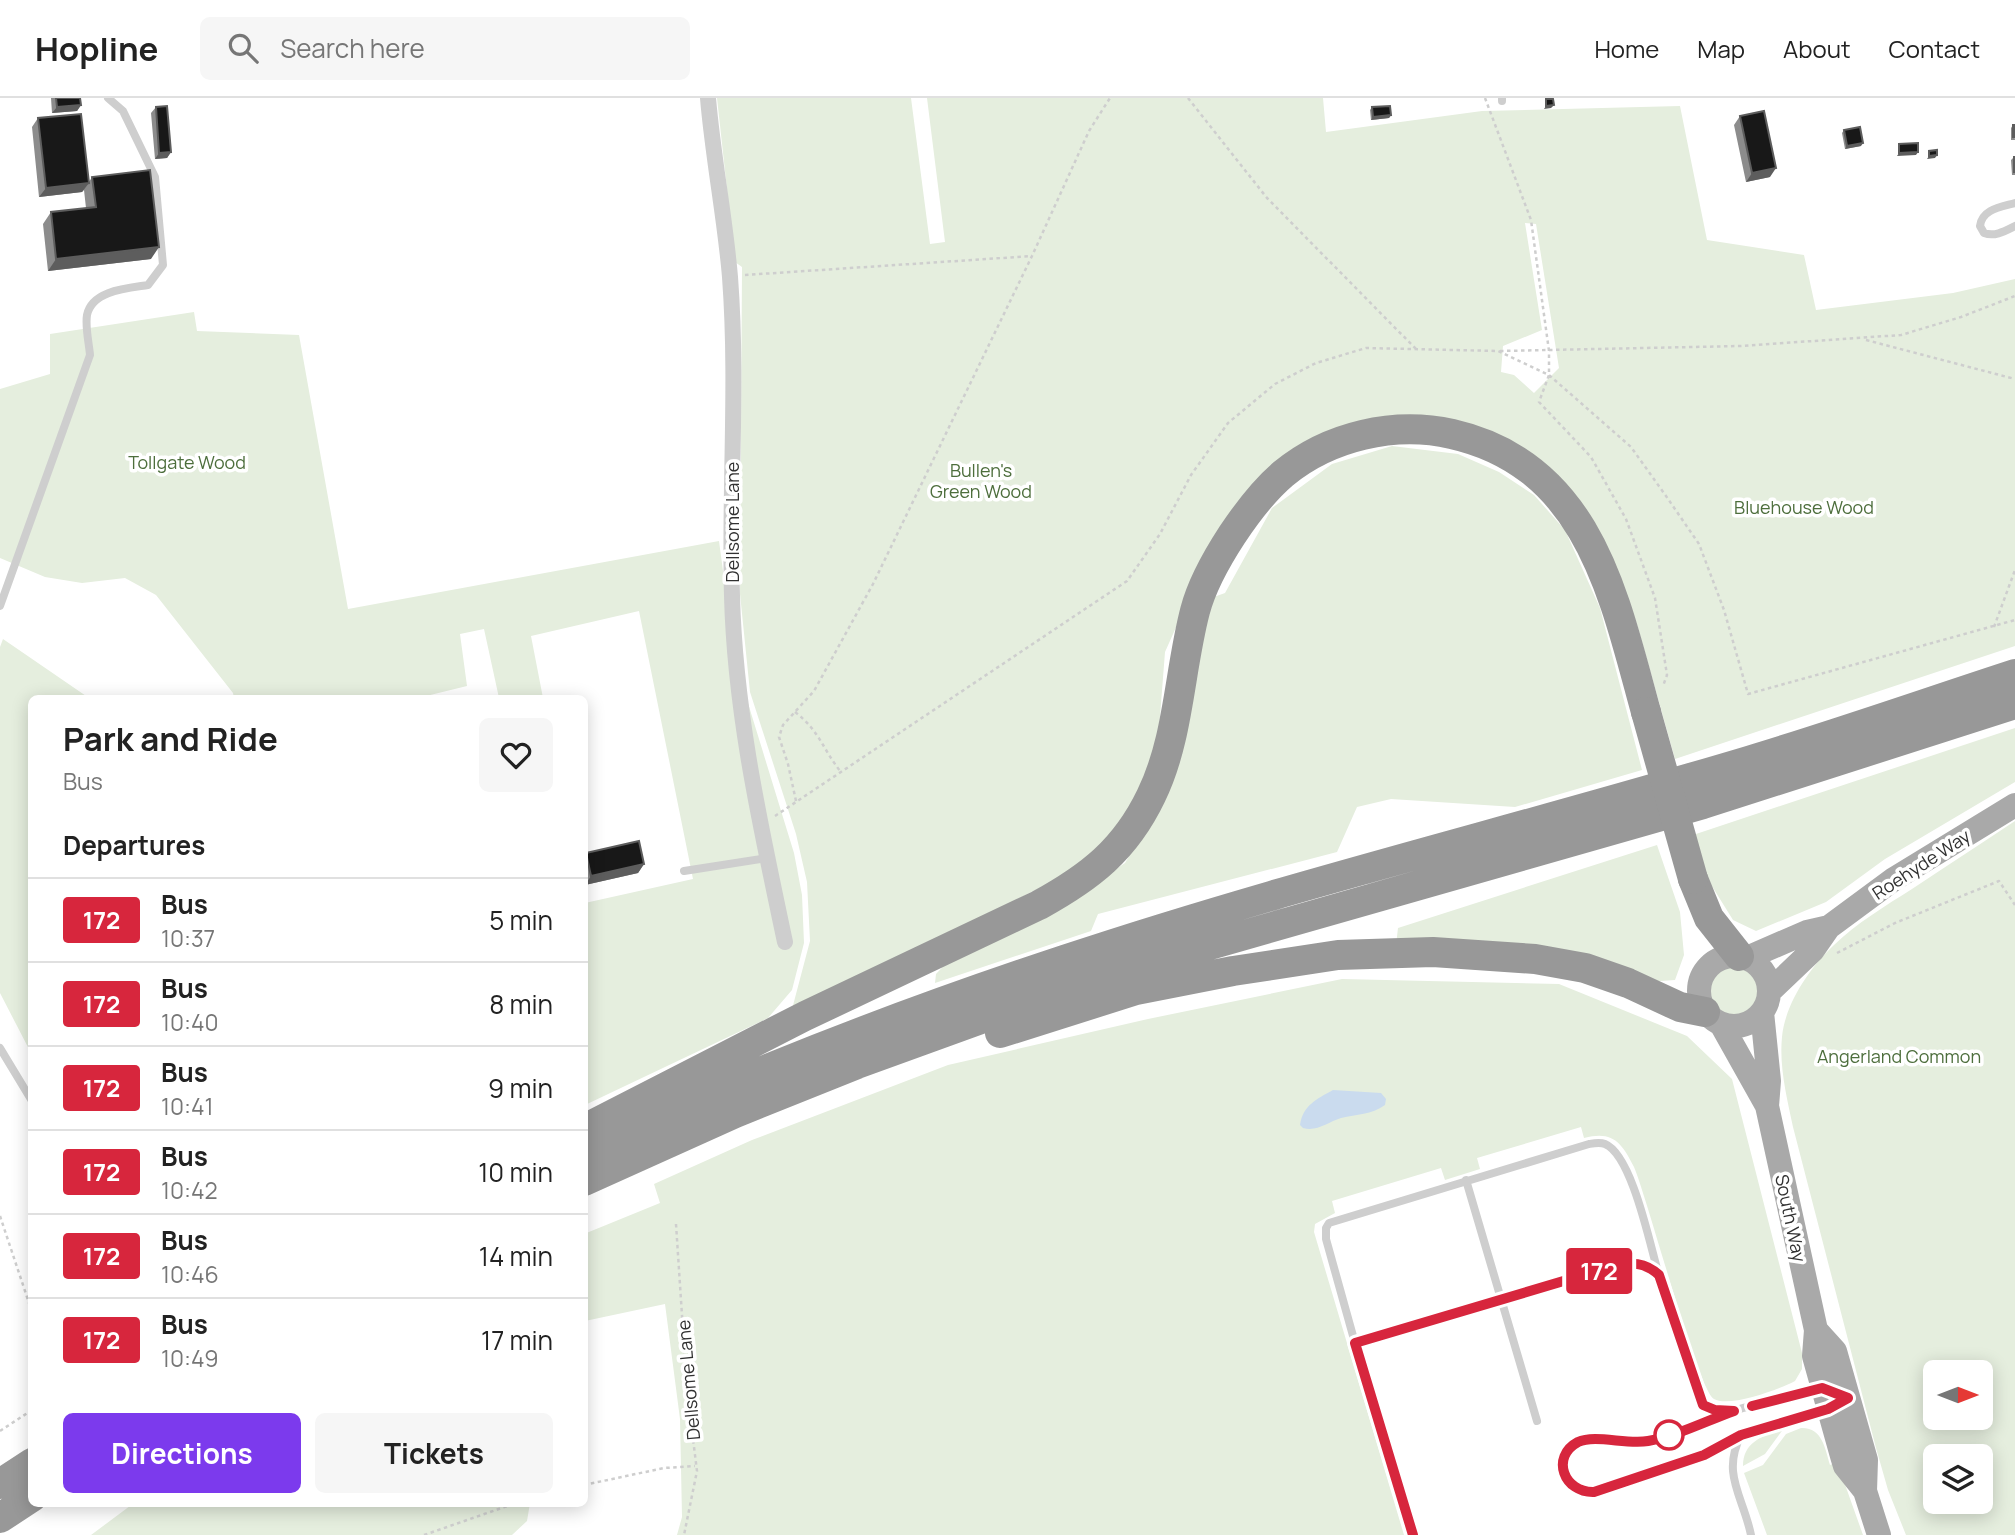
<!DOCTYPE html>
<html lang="en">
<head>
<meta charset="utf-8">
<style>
  body { margin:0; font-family:Manrope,sans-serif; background:#f6f6f6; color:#222; height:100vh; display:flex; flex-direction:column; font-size:26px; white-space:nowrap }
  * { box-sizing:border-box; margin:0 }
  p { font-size:23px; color:#767676 }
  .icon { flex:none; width:38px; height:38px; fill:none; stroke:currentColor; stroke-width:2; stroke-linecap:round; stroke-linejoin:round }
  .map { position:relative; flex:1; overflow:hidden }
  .details { position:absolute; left:28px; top:597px; width:560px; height:812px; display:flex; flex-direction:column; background:#fff; border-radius:10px; box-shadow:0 4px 18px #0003 }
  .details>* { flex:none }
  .badge { padding:0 14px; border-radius:5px; font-size:24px; line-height:46px }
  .needle { width:46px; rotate:90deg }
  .controls { position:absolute; left:1923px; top:1262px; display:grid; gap:14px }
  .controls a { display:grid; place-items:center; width:70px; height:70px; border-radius:10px; background:#fff; box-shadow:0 4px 18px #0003; font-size:35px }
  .map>.badge { position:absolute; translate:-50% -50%; box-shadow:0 0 0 4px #fff }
  h2 { padding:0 35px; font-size:26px; line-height:63px }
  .round { display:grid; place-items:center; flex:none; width:74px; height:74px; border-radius:10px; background:#f6f6f6 }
  .headline { display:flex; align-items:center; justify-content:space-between; height:119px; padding:0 35px }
  h1 { font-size:33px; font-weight:700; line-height:52px }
  .action { display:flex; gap:14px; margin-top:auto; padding:14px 35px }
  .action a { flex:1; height:80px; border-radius:10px; background:#7c3aed; color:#fff; font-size:28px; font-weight:700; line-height:80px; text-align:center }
  .action a+a { background:#f6f6f6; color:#222 }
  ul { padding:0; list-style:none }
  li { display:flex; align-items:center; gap:21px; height:84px; padding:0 35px; border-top:2px solid #e0e0e0 }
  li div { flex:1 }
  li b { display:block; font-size:26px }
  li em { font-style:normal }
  li .badge { min-width:77px; font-weight:700; text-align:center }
  header { display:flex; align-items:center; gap:42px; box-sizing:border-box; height:98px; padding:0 35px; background:#fff; border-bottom:2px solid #e0e0e0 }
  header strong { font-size:33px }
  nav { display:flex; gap:38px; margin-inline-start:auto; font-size:24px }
  .search { width:490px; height:63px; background:#f6f6f6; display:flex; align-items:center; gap:18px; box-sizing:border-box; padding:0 24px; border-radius:10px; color:#767676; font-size:26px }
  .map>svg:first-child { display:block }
  .green { fill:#e5eede; fill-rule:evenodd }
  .water { fill:#cadbee }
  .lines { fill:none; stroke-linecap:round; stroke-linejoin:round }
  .path { stroke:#cecece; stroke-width:2.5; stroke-dasharray:3.5 3.5; stroke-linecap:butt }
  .lane { stroke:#cecece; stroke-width:8 }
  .street { stroke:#cecece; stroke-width:16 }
  .primary { stroke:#a9a9a9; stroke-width:24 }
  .highway { stroke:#989898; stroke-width:30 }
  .highway-bridge { stroke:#989898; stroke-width:30 }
  .wall { fill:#8c8c8c }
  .shaded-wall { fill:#5d5d5d }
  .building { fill:#181818; stroke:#5d5d5d; stroke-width:2 }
  .line-casing { stroke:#fff; stroke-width:16 }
  .line { stroke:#d7263d; stroke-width:10 }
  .stop-dot { fill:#fff; stroke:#d7263d; stroke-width:3.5 }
  .labels { text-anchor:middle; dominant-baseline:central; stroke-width:7; stroke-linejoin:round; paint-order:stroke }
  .park-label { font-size:18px; fill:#4d6e3c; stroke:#fff }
  .street-label { font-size:18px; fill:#313131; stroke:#fff }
</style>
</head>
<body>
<header>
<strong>Hopline</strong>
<div class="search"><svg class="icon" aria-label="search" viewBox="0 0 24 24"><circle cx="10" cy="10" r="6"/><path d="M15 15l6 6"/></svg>Search here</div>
<nav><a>Home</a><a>Map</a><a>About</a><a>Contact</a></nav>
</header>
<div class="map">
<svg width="2015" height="1437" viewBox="0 0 2015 1437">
  <rect width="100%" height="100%" fill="#fff"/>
  <path class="green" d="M717,0h194l19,146 15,-2 -18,-144h396l3,34 156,-21 198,-5 27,134 97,15 12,55 137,-17 62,-14v367l-340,113 -38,-135 -28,-73 -152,-125 -139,14 -103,100 -50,112 -8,103 -32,67 -46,46 -288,145 19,-72 -3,-59 -11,-48 -46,-142 -10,-98 2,-327 -7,-5zM1525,125l11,1 23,144 -25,25 -20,-18 -13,-3 2,-26 39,-16z
    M194,214l3,19 102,4 49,274 371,-68 16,120 59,192 8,42 2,48 -12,47 -24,28 -183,87v-202l108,-24 -54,-268 -108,25 12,62h-44l-15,-69 -24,5 7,52 -49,12h-184l-1,-5 -77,-98 -31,-17 -43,5 -37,-6 -45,-19v-169l50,-15v-40z
    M1392,348l66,8 41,18 35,23 31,35 35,78 42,162 -127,37 -124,-8 -34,8 -20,45 -239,62 -7,17 -156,52 1,-9 16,-17 103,-47 70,-47 37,-63 49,-202 14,-5 47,-85 60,-44z
    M3,541l86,59h-57l-1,355 -31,-60v-346z
    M2015,630v54l-130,77 -59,43 -70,29 -23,-11 -23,-37 -17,-48z
    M2015,723v714h-109l-18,-45 -12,-42 -83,-321c-6,-29 -14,-60 -11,-90 3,-33 28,-70 52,-92 23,-22 51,-39 78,-56 34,-23 69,-45 103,-68zM1936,1274h45v46h-45zM1936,1358h45v46h-45z
    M1657,747l23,67 4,43 -9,25 -29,2 -250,-37 2,-17z
    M1710 893a24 24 0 1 1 48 0a24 24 0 1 1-48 0Z
    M1342,881l217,5 128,52 45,43 70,274v16l-7,12c-15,8 -66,27 -81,18 -16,-9 -66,-199 -80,-232 -12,-24 -21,-37 -50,-29l-3,-11 -104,31 3,11 -35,11 -4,-12 -109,33 3,12 -20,11 -1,8 90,303h-727l5,-18 -2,-98 -15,-115 -80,17 -1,-87 76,-31 -6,-19 98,-44 196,-75 200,-46z
    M1784,1330l-19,26 -22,12c0,-25 21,-30 41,-38z
    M1801,1330c21,-1 24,20 29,37l7,-3 26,73h-96l-23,-62 19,-8 23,-31z
    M134,1405h396l-3,18 -15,14h-421z"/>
  <path class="water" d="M1333,992l48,3 5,6 -1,6c-14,10 -28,9 -44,13 -13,4 -24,14 -38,10l-3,-3c3,-20 17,-26 33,-35z"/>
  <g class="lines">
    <path class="path" d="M1188,0l79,100 149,151
      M1485,0l46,122 18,131v24l-10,27 52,55 35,62 29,79 12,77 -4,11
      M745,177l287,-19
      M1866,242l149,39
      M1500,253l240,-5 161,-11 60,-18 54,-21
      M1994,529l21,-57
      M795,614c25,19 28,38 46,60
      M796,703l-8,-37 -9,-27 4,-12 31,-34 59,-107 159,-328 57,-125 21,-33
      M775,718l352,-235 33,-47 31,-59 37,-52 47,-39 41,-21 50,-15 132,3 51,24 82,72 35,49 33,48 25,66 24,84 267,-74
      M1837,855l58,-30 104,-42 16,24
      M0,1118l32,96
      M676,1126l11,167 10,80 -13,64
      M0,1333l32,-21
      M584,1387l80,-17 31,-2
      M424,1437l92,-32"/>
    <path class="lane" d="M1502,0v3
      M2015,105c-14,4 -33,6 -35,23l4,7c11,4 21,-2 31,-7
      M0,508l90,-251c-1,-12 -5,-28 -3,-40 5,-25 42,-27 61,-30l15,-20 -8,-88 -32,-66 -15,-13
      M684,773l83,-13
      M0,950l32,53
      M1466,1082l71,241
      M1355,1245l-29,-104v-11l3,-5 260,-79c6,-1 11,-2 16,0 27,11 45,101 53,128
      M1822,1290l26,10 -20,11 -87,26 -37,20 -110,37c-30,1 -44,-35 -16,-50 17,-8 49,3 69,0 30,-6 58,-21 87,-31 29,-10 59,-14 88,-23z
      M1741,1337c-20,39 2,61 10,100
      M1413,1437l-58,-192 259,-77c17,-4 31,-3 45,9l44,130 12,5 19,1"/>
    <path class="street" d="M708,0c5,60 17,119 22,179 8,106 -1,213 2,319 3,118 29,232 53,346"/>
    <path class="primary" d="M1699 893a35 35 0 1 1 70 0a35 35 0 1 1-70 0Z
      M1747,860l60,-26 22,-5
      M1769,894l44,-42 16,-23 65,-48 121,-74
      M1762,914l7,69 -2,25 49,224 -2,26 28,100 3,10 20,25 14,44
      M1721,926l46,82
      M1816,1232l19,21 31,109 -1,31"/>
    <path class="highway" d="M1693,781l16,39 30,38
      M1000,935l136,-43 97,-19 105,-16 95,-3 102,7 50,9 43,15 52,24 25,5
      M584,1031l221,-113 234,-111c51,-28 86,-55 112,-109 28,-57 28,-124 44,-185 7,-27 22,-53 37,-76 14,-21 31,-44 51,-61 46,-38 111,-53 169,-40 137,31 162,162 194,278
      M584,1052c155,-74 317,-136 480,-190 225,-75 457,-131 684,-199 90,-27 178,-58 267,-87
      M584,1083l151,-68 122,-49 160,-58 133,-44 553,-158 312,-100
      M0,1386l32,-21
      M0,1420l32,-21"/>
    <path class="highway-bridge" d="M1646,614l47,167"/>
  </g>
  <path class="wall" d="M51,0h29l1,7 -4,6 -25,2z
    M156,9l15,45 -4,6 -12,1 -4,-46z
    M1372,9l19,8 -2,3 -18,2 -1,-10z
    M1740,18l30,61 -24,5 -12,-57z
    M38,20l51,64 3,-5 59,82 -103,12 -5,-47 8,-12 35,-4 -2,-18 -2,2 -43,5 -7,-70z
    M2013,27l2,15h-4v-12z
    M1844,32l17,16 -16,3 -3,-16z
    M2014,59h1v18h-3l-1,-15z
    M586,755l58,11 -6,9 -53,12 -1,-30z"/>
  <path class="shaded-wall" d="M81,7l-4,6 -25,2 5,-6z
    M1554,7l-3,3 -7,1 2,-3z
    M1391,17l-2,3 -18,2 2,-3z
    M1863,45l-2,3 -16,3 2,-3z
    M171,54l-4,6 -12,1 4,-6z
    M1918,54l-2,3 -19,1 2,-3z
    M1937,57l-2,3 -8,1 2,-3z
    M1776,70l-6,9 -24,5 6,-9z
    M89,85l-7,9 -43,5 7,-9z
    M159,149l-8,12 -103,12 8,-12z
    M644,766l-6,9 -53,12 6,-9z"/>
  <path class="building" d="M56,0h24l1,7 -24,2z
    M1546,1h7l1,6 -8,1z
    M167,8l4,46 -12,1 -3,-46z
    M1390,8l1,9 -18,2 -1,-10z
    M1764,13l12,57 -24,5 -12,-57z
    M81,16l8,69 -43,5 -8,-70z
    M2013,27h2v12h-2z
    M1860,29l3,16 -16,3 -3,-16z
    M1918,45v9l-19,1v-9z
    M1937,52v5l-8,1v-5z
    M2014,59h1v15h-1z
    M150,72l9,77 -103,12 -5,-47 45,-5 -4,-30z
    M639,743l5,23 -53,12 -5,-23z"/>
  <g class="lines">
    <g class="line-casing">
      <path id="line" d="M1413,1437l-58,-192 259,-77c17,-4 31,-4 45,9l44,130 12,5 19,1c-28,10 -57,25 -86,30 -21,4 -53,-7 -70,1 -28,15 -14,51 16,50l110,-37 37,-20 87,-26 20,-11 -26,-10 -70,18"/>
    </g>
    <use href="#line" class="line"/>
  </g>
  <circle class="stop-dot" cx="1669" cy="1337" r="14"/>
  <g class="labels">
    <g class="park-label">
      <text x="187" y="364">Tollgate Wood</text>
      <text x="981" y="372">Bullen's<tspan x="981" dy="21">Green Wood</tspan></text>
      <text x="1804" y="409">Bluehouse Wood</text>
      <text x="1899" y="958">Angerland Common</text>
    </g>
    <g class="street-label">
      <text transform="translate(732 424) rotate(-90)">Dellsome Lane</text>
      <text transform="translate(1921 766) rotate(-33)">Roehyde Way</text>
      <text transform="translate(1791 1120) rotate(78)">South Way</text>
      <text transform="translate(688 1282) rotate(-95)">Dellsome Lane</text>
    </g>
  </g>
</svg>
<div class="controls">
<a><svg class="needle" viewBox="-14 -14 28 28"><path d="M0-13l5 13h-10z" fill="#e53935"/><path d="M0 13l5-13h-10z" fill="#767676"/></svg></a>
<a><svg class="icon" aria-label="layers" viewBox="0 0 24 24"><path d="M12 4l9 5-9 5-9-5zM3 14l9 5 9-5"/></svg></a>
</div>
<b class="badge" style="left:1599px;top:1173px;background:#d7263d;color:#fff">172</b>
<section class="details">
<div class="headline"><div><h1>Park and Ride</h1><p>Bus</p></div><a class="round"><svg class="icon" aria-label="heart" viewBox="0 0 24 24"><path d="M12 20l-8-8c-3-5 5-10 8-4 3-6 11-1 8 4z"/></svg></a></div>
<h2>Departures</h2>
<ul>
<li><span class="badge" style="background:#d7263d;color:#fff">172</span><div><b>Bus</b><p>10:37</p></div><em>5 min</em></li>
<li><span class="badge" style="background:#d7263d;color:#fff">172</span><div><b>Bus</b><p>10:40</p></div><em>8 min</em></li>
<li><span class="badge" style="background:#d7263d;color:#fff">172</span><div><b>Bus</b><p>10:41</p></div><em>9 min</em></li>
<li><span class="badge" style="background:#d7263d;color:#fff">172</span><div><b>Bus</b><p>10:42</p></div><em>10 min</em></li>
<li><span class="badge" style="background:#d7263d;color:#fff">172</span><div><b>Bus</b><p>10:46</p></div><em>14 min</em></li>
<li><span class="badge" style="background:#d7263d;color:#fff">172</span><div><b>Bus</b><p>10:49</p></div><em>17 min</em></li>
</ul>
<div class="action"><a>Directions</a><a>Tickets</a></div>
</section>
</div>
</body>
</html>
